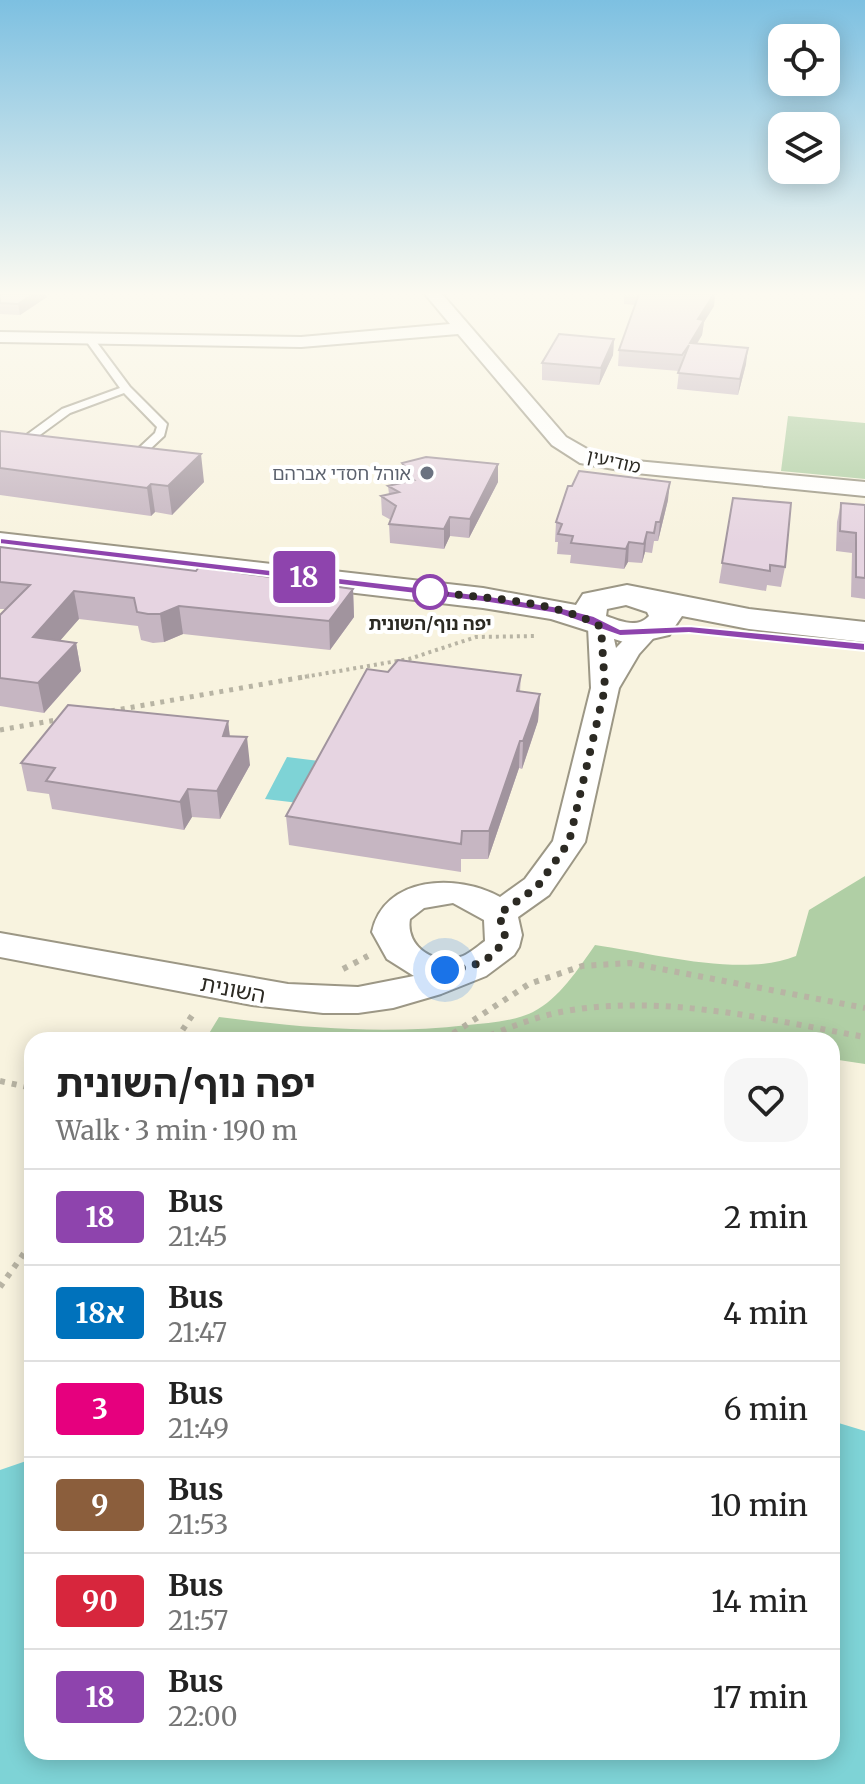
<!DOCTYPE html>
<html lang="en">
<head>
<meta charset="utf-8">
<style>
  body { margin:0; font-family:Merriweather,"Noto Sans Hebrew",serif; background:#f6f6f6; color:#222; height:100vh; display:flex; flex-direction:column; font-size:30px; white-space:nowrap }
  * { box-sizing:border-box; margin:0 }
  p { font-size:26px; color:#767676 }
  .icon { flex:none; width:44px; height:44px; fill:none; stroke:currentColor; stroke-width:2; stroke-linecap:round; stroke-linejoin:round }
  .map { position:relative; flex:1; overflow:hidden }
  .drawer { position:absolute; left:24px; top:1032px; width:816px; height:728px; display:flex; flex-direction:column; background:#fff; border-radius:24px; box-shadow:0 4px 20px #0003 }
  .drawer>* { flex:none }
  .badge { padding:0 16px; border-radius:6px; font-size:28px; line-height:52px }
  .tools { position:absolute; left:768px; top:24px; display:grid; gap:16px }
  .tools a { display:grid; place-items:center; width:72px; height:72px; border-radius:16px; background:#fff; box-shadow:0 4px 20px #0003; font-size:40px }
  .you { position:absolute; width:40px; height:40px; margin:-20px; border:6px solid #fff; border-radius:50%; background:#1a73e8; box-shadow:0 0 0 12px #1a73e833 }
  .map>.badge { position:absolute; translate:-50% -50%; box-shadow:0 0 0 4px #fff }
  .round { display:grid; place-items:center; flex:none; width:84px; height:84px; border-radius:24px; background:#f6f6f6 }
  .head { display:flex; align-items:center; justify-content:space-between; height:136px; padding:0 32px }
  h1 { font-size:38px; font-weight:700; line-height:60px }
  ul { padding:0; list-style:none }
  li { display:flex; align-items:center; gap:24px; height:96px; padding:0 32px; border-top:2px solid #e0e0e0 }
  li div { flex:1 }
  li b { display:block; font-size:30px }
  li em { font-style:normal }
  li .badge { min-width:88px; font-weight:700; text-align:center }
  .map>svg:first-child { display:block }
  .green { fill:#b0cfa5 }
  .water { fill:#7ed3d6 }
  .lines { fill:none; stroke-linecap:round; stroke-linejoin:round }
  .service-casing { stroke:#9c9785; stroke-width:4 }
  .minor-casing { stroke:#9c9785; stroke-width:4 }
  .secondary-casing { stroke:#9c9785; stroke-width:4 }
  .path-far2 { stroke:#b8b4a4; stroke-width:4; stroke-dasharray:3 4; stroke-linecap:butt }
  .path-far1 { stroke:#b8b4a4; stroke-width:5; stroke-dasharray:4 6; stroke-linecap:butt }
  .path { stroke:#b8b4a4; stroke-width:6; stroke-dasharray:5 7; stroke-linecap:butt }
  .service { fill:#fff; fill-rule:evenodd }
  .minor { fill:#fff; fill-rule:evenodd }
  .secondary { fill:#fff; fill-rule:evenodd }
  .wall { fill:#c6b6c2 }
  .shaded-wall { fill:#a1949e }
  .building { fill:#e6d4e1; stroke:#a1949e; stroke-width:2 }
  .line { fill:#8e44ad; stroke:#fff; stroke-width:2 }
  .walk { stroke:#2c2a23; stroke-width:8; stroke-dasharray:0 14.4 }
  .worship-dot { fill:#6b7280; stroke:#fff; stroke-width:3 }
  .stop-dot { fill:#fff; stroke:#8e44ad; stroke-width:4 }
  .labels { text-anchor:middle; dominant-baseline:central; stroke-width:8; stroke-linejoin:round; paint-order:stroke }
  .far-street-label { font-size:18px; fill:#2c2a23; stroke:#fff }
  .far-worship-label { font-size:18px; fill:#5b616d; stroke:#fff; text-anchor:end }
  .far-stop-label { font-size:18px; font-weight:bold; fill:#2c2a23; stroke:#fff }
  .street-label { font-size:22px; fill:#2c2a23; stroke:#fff }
</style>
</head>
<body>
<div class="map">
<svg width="865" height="1784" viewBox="0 0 865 1784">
  <rect width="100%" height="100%" fill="#f8f3df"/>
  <path class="green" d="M788,416l77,7v56l-84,-8z
    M865,876v188l-33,-5v-19h-627l14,-23c84,11 164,18 249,8 20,-2 47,-4 65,-13 26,-13 46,-44 62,-67 57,8 148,33 201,11l13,-46z"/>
  <path class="water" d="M287,757l32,4 -20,42 -34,-4z
    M832,1421l33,10v353h-865v-314l32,-11v293h800z"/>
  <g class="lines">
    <g class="service-casing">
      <path id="service" d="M86,336h6l38,51 37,37 -3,12 -31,29h-8v-4l30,-28 2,-6 -33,-34 -54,20 -52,38h-8v-4l52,-38 58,-21 -36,-50z"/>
    </g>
    <g class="minor-casing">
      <path id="minor" d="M425,294h17l124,143 28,16 42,8 229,21v14l-229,-23 -56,-10 -28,-18 -94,-111 -157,13 -301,-5v-10l301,5 149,-13z
        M601,619l9,2 6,27 21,-22h18l4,6 -20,22 -20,34 -34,154 -36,53 -31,22 4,18 -3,12 -5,8 -28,21 -45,18 -48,14 -35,5h-35l-71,-8 -252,-48v-24l288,51 70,3 56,-11 -27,-17 -15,-27c12,-56 85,-59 128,-35l25,-18 28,-38 38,-153 -3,-61 4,-6zM453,903l31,17 1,21c-7,5 -15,12 -22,15 -27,11 -58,-9 -53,-37l14,-11z"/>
    </g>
    <g class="secondary-casing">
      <path id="secondary" d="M0,533l483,55 93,17 7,-11 44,-9 122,24 116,13v20l-116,-13 -67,-13 -13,19 -39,9 -79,-25 -68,-11 -483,-57zM626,605l21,7 2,4c-12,13 -29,5 -43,0l1,-7z"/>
    </g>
    <path class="path-far2" d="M298,678l111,-19 67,-22 61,-1"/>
    <path class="path-far1" d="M111,711l198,-35
      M0,730l62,-11
      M364,958l5,-3"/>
    <path class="path" d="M343,969l25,-13
      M176,1040l19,-29
      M443,1040l86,-56 53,-18 48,-3 235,45
      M479,1040c31,-13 60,-25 93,-30 97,-15 198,10 293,27
      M0,1081l32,7
      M0,1287l32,-45"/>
    <use href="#service" class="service"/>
    <use href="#minor" class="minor"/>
    <use href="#secondary" class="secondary"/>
  </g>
  <path class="wall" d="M0,294l47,3 -27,18 -20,-1z
    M624,294h91l-1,12 -10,16 -2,13 -5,9 49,20 -8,31 -61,-6 2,-18 -61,-5 1,-16 16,-45 -11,-1z
    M614,339l-1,16 -14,30 -57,-5v-17z
    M0,431l204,51 -32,33 -17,-3 -4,4 -151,-21z
    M402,463l96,19 -29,56 -19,-2 -6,13 -54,-6 -1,-19 2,-4 -9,-5 -1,-19 8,-2 -1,-8 10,-2v-14l4,-1z
    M733,498l52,69 -4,20 -14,-2 -1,6 -47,-8z
    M668,500l-10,41h-4l-2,12 -7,-1 -3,11 -14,-1 -4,7 -54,-6 1,-8 -14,-1 1,-12h-3l1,-20z
    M841,503l24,2v94l-14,-2 1,-44 -16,-2 1,-29z
    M0,547l196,24 157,18 1,28 -24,33 -147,-16 -19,8 -11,1 -12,-3 -3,-14 -59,-7 -19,21 16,3 5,28 -37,42 -44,-7v-91l6,-6h-6z
    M388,672l133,3 -1,17 20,2 -2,27 -16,48 -3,-1 -31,91h-27v13l-172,-27 -3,-29z
    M228,721l2,16 20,28 -30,54 -28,-2 -8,13 -132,-21 -3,-15 -22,-3 -6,-28z"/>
  <path class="shaded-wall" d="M33,294h13l1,3 -27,18 -2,-11z
    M714,294h1l-1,12 -10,16 -2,13 -14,23 2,-15 8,-24z
    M614,339l-1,16 -14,30 2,-17z
    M748,348l-2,16 -8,31 2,-16z
    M201,454l3,28 -32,33 -4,-29z
    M498,464v18l-29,56 1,-19z
    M670,482l-2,18 -10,41 2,-19z
    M151,484l4,28 -4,4 -4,-28z
    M450,517v19l-6,13v-20z
    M647,532l-2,20 -3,11 2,-19z
    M629,542l-1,20 -4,7 2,-20z
    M353,589l1,28 -24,33 -1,-29z
    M74,591l5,28 -40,46 -6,-28z
    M179,606l4,28 -19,8 -4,-28z
    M76,643l5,28 -37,42 -6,-30z
    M540,694l-2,27 -16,48 1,-28z
    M228,721l3,27 -8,-12z
    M247,737l3,28 -30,54 -3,-28z
    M520,741l-1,27 -31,91 1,-28z
    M188,789l4,28 -8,13 -4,-28z"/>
  <path class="building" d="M0,294h33l-15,10 -18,-1z
    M639,294h75l-16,25 6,1 -14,23 58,5 -8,31 -62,-6 11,-28 -7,10 -63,-5z
    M559,334l55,5 -13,29 -59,-5z
    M0,431l201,23 -33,32 -17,-2 -4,4 -147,-20z
    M426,457l72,7 -28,55 -20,-2 -6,12 -55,-5 7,-18 -15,-10 18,-4 -11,-6 26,-6 -16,-10 8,-2 -4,-5z
    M579,471l91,11 -10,40h-4l-2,11 -7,-1 -3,12 -15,-2 -3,7 -55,-6 2,-7 -15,-2 4,-10 -6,-2 12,-36h4z
    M733,498l58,5 -6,64 -15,-2v6l-48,-8z
    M841,503l24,2v73l-9,-1v-44l-16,-2z
    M0,547l196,24 3,-4 154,22 -24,32 -150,-15 -19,8h-12l-11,-2 -3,-14 -60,-7 -41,46 43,6 -38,40 -38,-5v-63l30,-30 -30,-3z
    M398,660l123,15 -4,16 23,3 -17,47h-3l-31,90h-27l-1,13 -175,-28 81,-147 21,3z
    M68,705l160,16 -5,15 24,1 -30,54 -29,-2 -8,13 -134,-21 9,-13 -34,-5z"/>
  <linearGradient id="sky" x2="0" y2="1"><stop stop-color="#7dc0e1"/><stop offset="0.54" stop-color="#fcfaf1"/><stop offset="1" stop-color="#fcfaf1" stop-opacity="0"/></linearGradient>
  <rect width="865" height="544" fill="url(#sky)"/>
  <path class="line" d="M0,538l483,57 76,12 35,9 26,13 69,-3 176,17v8l-176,-18 -69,3 -62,-22 -75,-12 -483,-58z"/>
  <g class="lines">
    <path class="walk" d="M430,592l-7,-1c53,7 133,8 178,36l4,61 -36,154 -32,45 -38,27 6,22c-10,26 -34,32 -60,34"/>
  </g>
  <circle class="worship-dot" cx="427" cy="473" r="8"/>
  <circle class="stop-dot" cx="430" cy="592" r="16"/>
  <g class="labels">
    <g class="far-street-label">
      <text transform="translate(614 461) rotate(13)">מודיעין</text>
    </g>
    <g class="far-worship-label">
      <text x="411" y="473">אוהל חסדי אברהם</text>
    </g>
    <g class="far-stop-label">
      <text x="430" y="623">יפה נוף/השונית</text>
    </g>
    <g class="street-label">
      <text transform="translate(233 989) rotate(11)">השונית</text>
    </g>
  </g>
</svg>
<div class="tools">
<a><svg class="icon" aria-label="locate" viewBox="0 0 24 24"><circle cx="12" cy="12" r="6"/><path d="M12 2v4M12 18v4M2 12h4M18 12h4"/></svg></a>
<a><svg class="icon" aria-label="layers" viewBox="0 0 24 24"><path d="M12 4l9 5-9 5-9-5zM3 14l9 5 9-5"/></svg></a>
</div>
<div class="you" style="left:445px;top:970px"></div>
<b class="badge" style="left:304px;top:577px;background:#8e44ad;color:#fff">18</b>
<section class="drawer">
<div class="head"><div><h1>יפה נוף/השונית</h1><p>Walk · 3 min · 190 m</p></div><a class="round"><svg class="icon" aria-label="heart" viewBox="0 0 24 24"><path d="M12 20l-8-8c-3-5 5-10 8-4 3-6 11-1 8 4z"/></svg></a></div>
<ul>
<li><span class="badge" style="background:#8e44ad;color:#fff">18</span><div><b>Bus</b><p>21:45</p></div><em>2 min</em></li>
<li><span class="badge" style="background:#0072bc;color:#fff">18א</span><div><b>Bus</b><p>21:47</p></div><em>4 min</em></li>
<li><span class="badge" style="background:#e6007e;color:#fff">3</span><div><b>Bus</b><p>21:49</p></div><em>6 min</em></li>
<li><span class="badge" style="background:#8b5e3c;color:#fff">9</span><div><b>Bus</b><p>21:53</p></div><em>10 min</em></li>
<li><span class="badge" style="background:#d7263d;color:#fff">90</span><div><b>Bus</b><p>21:57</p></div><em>14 min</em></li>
<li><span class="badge" style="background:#8e44ad;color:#fff">18</span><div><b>Bus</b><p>22:00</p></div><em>17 min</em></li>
</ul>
</section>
</div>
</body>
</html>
